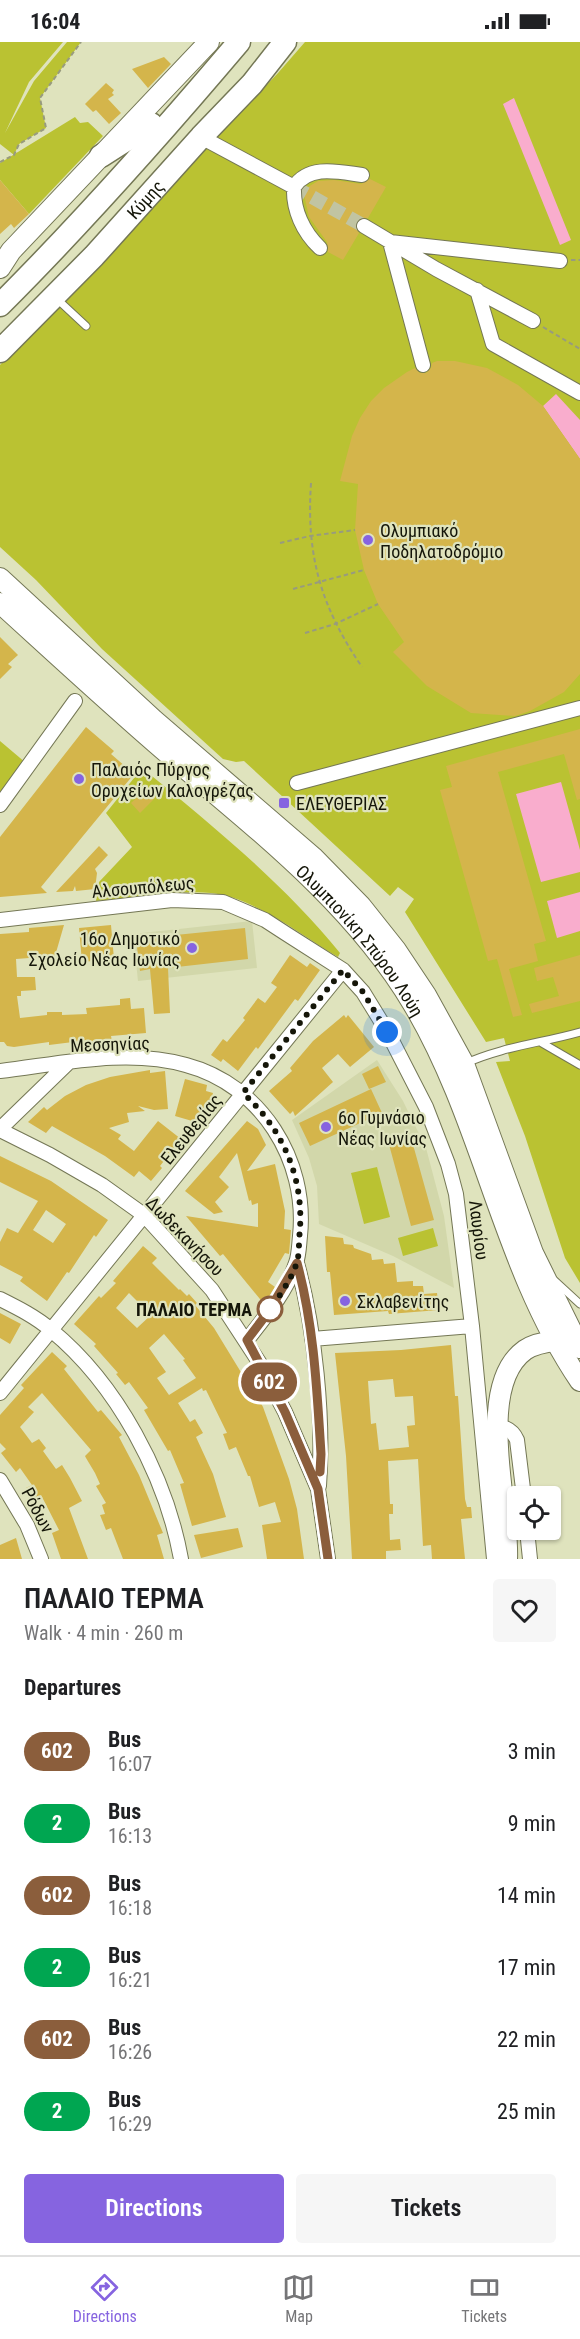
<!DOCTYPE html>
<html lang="en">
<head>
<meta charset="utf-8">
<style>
  body { margin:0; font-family:"Roboto Condensed",sans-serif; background:#f6f6f6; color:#202124; height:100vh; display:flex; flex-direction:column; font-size:22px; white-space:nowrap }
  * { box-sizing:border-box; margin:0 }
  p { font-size:20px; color:#757577 }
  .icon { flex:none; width:33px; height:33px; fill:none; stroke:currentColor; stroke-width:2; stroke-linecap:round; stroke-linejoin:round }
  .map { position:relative; height:1517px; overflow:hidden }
  .drawer { display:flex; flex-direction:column; background:#fff; flex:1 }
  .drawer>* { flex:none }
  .badge { padding:0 12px; border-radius:20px; font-size:21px; line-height:39px }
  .buttons { position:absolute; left:507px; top:1444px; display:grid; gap:12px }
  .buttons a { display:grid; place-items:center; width:54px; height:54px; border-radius:6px; background:#fff; box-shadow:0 2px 4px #0004; font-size:30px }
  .you { position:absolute; width:30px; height:30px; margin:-15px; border:4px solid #fff; border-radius:50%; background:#1a73e8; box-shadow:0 0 0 9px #1a73e833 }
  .map>.badge { position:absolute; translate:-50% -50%; box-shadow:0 0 0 3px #fff }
  h2 { padding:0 24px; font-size:22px; line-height:54px }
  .round { display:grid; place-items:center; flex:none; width:63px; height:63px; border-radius:6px; background:#f6f6f6 }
  .head { display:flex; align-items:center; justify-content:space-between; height:102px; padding:0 24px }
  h1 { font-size:28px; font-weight:600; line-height:45px }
  .cta { display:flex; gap:12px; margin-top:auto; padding:12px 24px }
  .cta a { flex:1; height:69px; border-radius:6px; background:#8664e0; color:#fff; font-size:24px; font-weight:600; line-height:69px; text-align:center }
  .cta a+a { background:#f6f6f6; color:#202124 }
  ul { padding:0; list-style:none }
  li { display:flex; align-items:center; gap:18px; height:72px; padding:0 24px }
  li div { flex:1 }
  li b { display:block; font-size:22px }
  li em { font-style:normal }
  li .badge { min-width:66px; font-weight:700; text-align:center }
  .status { display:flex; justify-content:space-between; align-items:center; height:42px; padding:0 30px; background:#fff; direction:ltr }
  .status svg { height:16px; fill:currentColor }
  .tab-bar { display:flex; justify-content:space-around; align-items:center; height:84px; border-top:2px solid #e0e0e0; background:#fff; font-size:16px; color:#757577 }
  .tab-bar a { display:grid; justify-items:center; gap:3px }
  .tab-bar .active { color:#8664e0 }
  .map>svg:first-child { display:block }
  .built { fill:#d2d7aa }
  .green { fill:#bac232 }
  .water { fill:#f9adcd }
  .building { fill:#d4b54b; fill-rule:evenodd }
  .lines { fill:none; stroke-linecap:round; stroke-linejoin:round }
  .street-tunnel { stroke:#c1c4a2; stroke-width:14; stroke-dasharray:14 7; stroke-linecap:butt }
  .lane-casing { stroke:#747755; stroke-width:9 }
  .street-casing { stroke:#747755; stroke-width:16 }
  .secondary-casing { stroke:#747755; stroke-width:22 }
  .primary-casing { stroke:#747755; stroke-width:25 }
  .path { stroke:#989b7e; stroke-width:2; stroke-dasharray:4.5 3; stroke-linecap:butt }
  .lane { stroke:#fff; stroke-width:7 }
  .street { stroke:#fff; stroke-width:14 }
  .secondary { stroke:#fff; stroke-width:20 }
  .primary { stroke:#fff; stroke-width:22 }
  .line-casing { stroke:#fff; stroke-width:14 }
  .line { stroke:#8b5e3c; stroke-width:9 }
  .walk { stroke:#151609; stroke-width:6; stroke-dasharray:0 10.8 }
  .poi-dot { fill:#8664e0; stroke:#dfe3bd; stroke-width:2 }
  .stop-dot { fill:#fff; stroke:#8b5e3c; stroke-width:3 }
  .labels { text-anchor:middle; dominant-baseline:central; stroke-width:4.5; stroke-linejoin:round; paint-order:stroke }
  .street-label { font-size:18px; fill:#151609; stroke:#dfe3bd }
  .poi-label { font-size:18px; fill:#151609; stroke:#dfe3bd; text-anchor:start }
  .stop-label { font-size:18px; font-weight:bold; fill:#151609; stroke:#dfe3bd; text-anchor:end }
</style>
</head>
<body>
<div class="status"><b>16:04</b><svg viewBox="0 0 49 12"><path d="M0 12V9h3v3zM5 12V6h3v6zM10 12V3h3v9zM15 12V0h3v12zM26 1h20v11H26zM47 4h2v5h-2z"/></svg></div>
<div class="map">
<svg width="580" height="1517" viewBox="0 0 580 1517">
  <rect width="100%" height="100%" fill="#dfe3bd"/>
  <path class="built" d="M252,879l5,47 -119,13 -5,-47z
    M377,1018l26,41 23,47 18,68 10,72 -61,-32 -74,-32 -2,-38 -8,-28 -17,-38z"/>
  <path class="green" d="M0,0h63l-34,40 -24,51 29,-52 33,-39h14l-41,56 6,30 -27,16 -5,11 -14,-11z
    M305,0h275v1241l-15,-25 -40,-122 -29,-74 14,-1 -6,-23 -18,4 -81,-130 9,-13 -16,-12 -8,9 -146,-135 -8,1 -13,-3 -121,-110 -66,-69 -36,-33v-182l278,-292z
    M75,75l5,6 8,-1 15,14 -74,78 -29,-34v-17z
    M0,699l26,22 -26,34z
    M142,726c70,57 141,115 198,185l-2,4c-36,-21 -84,-60 -127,-64 -34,-3 -79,5 -115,8l3,-19 33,-35 -26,-34z
    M377,1125l13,50 -26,7 -13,-51z
    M433,1186l5,18 -35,10 -5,-18z"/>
  <path class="water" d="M514,56l57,142 -11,5 -57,-141z
    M556,352l24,26v39l-37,-53z
    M561,740l19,68v22l-39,10 -25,-88z
    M580,850v39l-23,7 -10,-37z"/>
  <path class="building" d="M164,15l7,7 -23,24 -16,-19z
    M106,41l8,7 -2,3 2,2 -6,4 13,14 -12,11 -13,-14 -3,2 -8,-8z
    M370,137l16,8 -18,31h-8l-4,4 -1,4 4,7 -16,27 -15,-8 -1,-10 -18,-25 -6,-27 15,-9 16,-1 27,4z
    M0,138l29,34 -15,14 -3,-4 -11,10z
    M437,319h18l32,7 31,17 25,21 37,53v215l-16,18 -34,19 -15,5 -44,-3 -44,-27 -34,-34 11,-10 -26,-38 -14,-34 -9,-40 3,-46 -18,-3 12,-45 8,-18 11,-17 13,-13 23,-16 8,-4 5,5h6l5,-5 1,-5z
    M0,595l18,18 -10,9 4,3 -12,12z
    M86,685l28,24 -3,3 23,20 -93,113 6,6 -47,4v-60z
    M580,687v70l-3,1 -13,-46 -66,18 48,169 -12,3 4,17 -29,8 13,46 -9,2 -16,-58 -9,2 -48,-171 12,-3 -6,-21z
    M147,746l9,9 -16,16 -9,-10z
    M99,804l9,9 -13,14 2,4 -2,16 -19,2 -1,-5 -2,5 -17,1z
    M64,883l-9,31 -39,3 1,18h18l1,13 -15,1v5h-4l3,22 27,-3v-3h15v3l25,-1 -1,-6 34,-3v-6l10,-1 1,11 13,-1 2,25 -35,3 1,5 -23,2v-3l-40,5v-3l-35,5 -7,-1 -3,-4h-4v-108l29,-2v-4z
    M111,883l3,34 -32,3 -3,-34z
    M245,886l3,31 -80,9 2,45 -16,1 -4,-45 -10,2 -4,-32z
    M290,913l17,12 3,-4 10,7 -22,31 -3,-2 -37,50 -2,-2 -18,24 -15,-12 -2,3 -10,-7 12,-16 4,3 18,-22 -2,-2 15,-20 7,5 12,-16 -6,-4z
    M580,913v46l-48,12 -3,-9 30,-8 -6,-19 -16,4 -3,-13z
    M344,973l2,3 2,-3 26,32 -24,20 -12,-13 -16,14 11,14 -38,34 -2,-5 -3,3 -21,-23 23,-20 -2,-3 23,-27z
    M378,1024l8,16 -17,7 -7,-15z
    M150,1028v3l15,-2 3,38 -14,1 -16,-4 7,5 -18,2 2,9 -20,6 12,7 -3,4 16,12 24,-30 23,18 -21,27 2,2 -11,13 -12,-10 -5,6 -29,-21 -53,-30 -6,7 -18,-11 16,-15 3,3 18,-14 21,-11 24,-8z
    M185,1037l22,6 -1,6 7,2 -5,18 -5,-1 -4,13 -24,-7z
    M371,1047l11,24 -72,33 -11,-23z
    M247,1079l11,8 8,16 -19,26 28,-7 10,47 -1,18 7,1 -2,24 -4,-1 -17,29 7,5 -11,17 -41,-50 -3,2 -34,-40 72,11v-24l-6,2 -1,-5 -2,1 -12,-48 -18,24 10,10 -14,15 8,10 -9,2 -29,-23z
    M400,1092l3,9 9,-2 22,79 -23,6 -24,-89z
    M0,1114l51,25 57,39 -12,17 -2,-2 -25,38 -2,-1 -20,29 -27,-20 3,-4 -23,-12v-23l7,-14 11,5 20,-32 -38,-19zM46,1168l20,14 -13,19 -20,-13z
    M325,1194l18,2 1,6 9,1 1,3 17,6 1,6 11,-1 1,5 11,-1 2,19 16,-1v5h10l1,8 13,-1 2,17 -50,4 -1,-3 -54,4 -4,-43h-3z
    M143,1204l14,12 -5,5 27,27 1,-1 7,7 2,-2 8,9 -2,2 19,23 36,59h2l11,20 26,72 8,30 7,50h-37l-5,-34 19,-3 -6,-20 -16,5 -9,-31h-2l-12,-29 -7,3 -6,-16 4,-1 -21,-43 -3,1 -1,-3 -24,15 12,19 5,-3 8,14 -7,4 17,37 13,43 -34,9 -12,-42 4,-1 -14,-33 -2,1 -24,-41 4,-2 -19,-26 -4,3 -9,-11 2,-1 -24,-27 2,-2 -22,-20 25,-28 2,2 15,-15 -3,-2zM129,1251l22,22 -14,13 -21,-20zM164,1292l21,25 -2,1 13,18 -27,17 -12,-17 9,-6 -17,-24z
    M0,1271l21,11 -11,20 -10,-6z
    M451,1303l4,51h3l7,103 2,8h4l1,11 -11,1 4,40h-33l-1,-14 -8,1 -5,-87 -30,2 2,43h3v10h-4l1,26 10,-1 1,11 -15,1v8h-34l-6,-103 -11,-103 66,-3zM393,1337l2,18 18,-1 2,29 -8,1 2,21 -30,3 -3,-27 -5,1 -3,-43z
    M52,1310l15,14 -3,3 34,43 3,-2 21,25 -3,2 20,38 24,58 -6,2 7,24h-41l-12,-31 -5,2 -6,-15 5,-1 -3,-9 4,-2 -10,-17 4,-2 -5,-11 -9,-15 -1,-2 6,-6 -49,-57 -14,14 6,5 -14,15 12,16 7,-4 7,9 -3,3 13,18 6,-4 8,13 12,23 -13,7 19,51h-27l-9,-26 7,-3 -18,-35 -8,5 -7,-12 6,-3 -12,-17 -4,4 -15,-19 5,-4 -6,-6v-28l24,-27 -3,-3z
    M238,1486l5,19 -42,11 -7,-23z
    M16,1496l6,21h-22v-14z"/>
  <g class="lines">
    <path class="street-tunnel" d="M294,145l70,39"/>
    <g class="lane-casing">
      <path id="lane" d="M57,257l29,27
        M542,1001l38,22
        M464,1022c37,-17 77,-21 116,-32
        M555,1239l25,23"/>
    </g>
    <g class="street-casing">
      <path id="street" d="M201,95l93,50
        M364,184l72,43 97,52
        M320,206c-17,-16 -27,-38 -26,-61 15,-23 45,-15 68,-12
        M477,248l16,54 87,49
        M423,323l-33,-123 170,19
        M297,741l283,-75
        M0,763l75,-104
        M0,878l172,-20 51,2 42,18 20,13 58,37 20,22 24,39 39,76 22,57 8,30 16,132 22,233
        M0,1029c60,-7 127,-23 186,-6 75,20 122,95 114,171 -1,9 -1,19 -4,27 -9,28 -31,54 -49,77
        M0,1087l68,-66
        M0,1088l50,25 52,30 42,30 68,75 47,72 26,50 33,77 10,70
        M297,1221c18,66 27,155 22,223
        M0,1257c18,9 36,18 51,31 66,54 115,146 130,229
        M312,1297l160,-13
        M0,1351l343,-423
        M497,1384c10,1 16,5 20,14l7,57
        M0,1438l27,45 14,34
        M527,1488l3,29"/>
    </g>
    <g class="secondary-casing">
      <g id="secondary">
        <path d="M0,226l11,-17 198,-209"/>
        <path d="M0,536l154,142 159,137 48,49 35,44 30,45 38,69 69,189 47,95"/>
        <path id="s1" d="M0,561c55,50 110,101 167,150 89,76 185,149 246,251 71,119 89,262 167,377"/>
        <path d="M507,1517c3,-54 -33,-172 18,-209 9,-6 20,-8 31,-9"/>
      </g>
    </g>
    <g class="primary-casing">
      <g id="primary">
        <path d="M101,114l50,-32"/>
        <path d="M0,263c84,-84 162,-172 239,-263"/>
        <path id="s2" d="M0,309l94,-95 107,-119 51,-53 33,-42"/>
      </g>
    </g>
    <path class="path" d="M0,120l14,-7 5,-11 27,-16 -6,-30 41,-56
      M571,218h9
      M543,285l37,22
      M311,441c-5,73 10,124 51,184
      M280,501l30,-7 45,-6
      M293,547l71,-19
      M305,591l30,-9 43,-20"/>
    <use href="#lane" class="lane"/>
    <use href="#street" class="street"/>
    <use href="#secondary" class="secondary"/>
    <use href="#primary" class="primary"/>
  </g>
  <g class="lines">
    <g class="line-casing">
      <path id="line" d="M320,1430l1,-18c-4,-64 -7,-129 -24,-191l-28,48 -22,29 38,72 33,77 10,70"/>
    </g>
    <use href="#line" class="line"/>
    <path class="walk" d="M270,1267l-1,2c10,-15 23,-32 28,-49 2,-7 2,-15 2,-23 7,-56 -14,-108 -56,-146l100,-123 20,22 24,40"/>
  </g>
  <g class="poi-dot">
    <circle cx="368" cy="498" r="6"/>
    <circle cx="79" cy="737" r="6"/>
    <rect x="278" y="755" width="12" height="12" rx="3"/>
    <circle cx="192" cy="906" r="6"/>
    <circle cx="326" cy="1085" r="6"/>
    <circle cx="345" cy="1259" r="6"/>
  </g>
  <circle class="stop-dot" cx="270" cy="1267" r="12"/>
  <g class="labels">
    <g class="street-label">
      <text stroke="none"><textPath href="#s2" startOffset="210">Κύμης</textPath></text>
      <text transform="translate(143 845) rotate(-5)">Αλσουπόλεως</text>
      <text stroke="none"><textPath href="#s1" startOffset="495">Ολυμπιονίκη Σπύρου Λούη</textPath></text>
      <text transform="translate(110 1002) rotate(-2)">Μεσσηνίας</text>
      <text transform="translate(191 1087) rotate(-51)">Ελευθερίας</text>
      <text transform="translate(479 1188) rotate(83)">Λαυρίου</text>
      <text transform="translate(185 1194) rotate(46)">Δωδεκανήσου</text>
      <text transform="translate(38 1468) rotate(62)">Ρόδων</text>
    </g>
    <g class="poi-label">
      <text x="380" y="488">Ολυμπιακό<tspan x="380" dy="21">Ποδηλατοδρόμιο</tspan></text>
      <text x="91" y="727">Παλαιός Πύργος<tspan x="91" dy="21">Ορυχείων Καλογρέζας</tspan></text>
      <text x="296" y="761">ΕΛΕΥΘΕΡΙΑΣ</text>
      <text x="180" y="896" text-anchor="end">16ο Δημοτικό<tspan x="180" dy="21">Σχολείο Νέας Ιωνίας</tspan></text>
      <text x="338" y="1075">6ο Γυμνάσιο<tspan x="338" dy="21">Νέας Ιωνίας</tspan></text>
      <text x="357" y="1259">Σκλαβενίτης</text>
    </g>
    <g class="stop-label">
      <text x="252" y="1267">ΠΑΛΑΙΟ ΤΕΡΜΑ</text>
    </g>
  </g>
</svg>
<div class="buttons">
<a><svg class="icon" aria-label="locate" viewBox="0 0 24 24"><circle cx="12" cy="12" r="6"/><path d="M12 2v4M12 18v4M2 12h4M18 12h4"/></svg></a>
</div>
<div class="you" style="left:387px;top:990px"></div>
<b class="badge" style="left:269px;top:1340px;background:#8b5e3c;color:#fff">602</b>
</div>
<section class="drawer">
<div class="head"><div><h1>ΠΑΛΑΙΟ ΤΕΡΜΑ</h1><p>Walk · 4 min · 260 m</p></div><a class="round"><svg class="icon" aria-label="heart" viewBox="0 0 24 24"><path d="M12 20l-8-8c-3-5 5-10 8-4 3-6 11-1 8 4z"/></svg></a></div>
<h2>Departures</h2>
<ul>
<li><span class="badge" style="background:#8b5e3c;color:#fff">602</span><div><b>Bus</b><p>16:07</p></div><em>3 min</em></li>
<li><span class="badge" style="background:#00a651;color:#fff">2</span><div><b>Bus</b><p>16:13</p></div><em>9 min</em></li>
<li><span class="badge" style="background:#8b5e3c;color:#fff">602</span><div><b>Bus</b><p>16:18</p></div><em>14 min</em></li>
<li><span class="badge" style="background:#00a651;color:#fff">2</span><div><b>Bus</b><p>16:21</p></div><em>17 min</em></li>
<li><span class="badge" style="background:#8b5e3c;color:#fff">602</span><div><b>Bus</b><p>16:26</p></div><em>22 min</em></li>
<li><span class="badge" style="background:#00a651;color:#fff">2</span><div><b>Bus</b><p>16:29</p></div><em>25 min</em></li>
</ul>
<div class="cta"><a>Directions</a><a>Tickets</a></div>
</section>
<nav class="tab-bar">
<a class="active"><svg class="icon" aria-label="directions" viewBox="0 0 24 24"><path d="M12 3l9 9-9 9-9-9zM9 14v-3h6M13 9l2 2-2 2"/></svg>Directions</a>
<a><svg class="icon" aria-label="map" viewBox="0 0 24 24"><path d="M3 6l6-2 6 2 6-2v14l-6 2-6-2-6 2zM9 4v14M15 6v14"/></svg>Map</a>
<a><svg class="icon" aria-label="tickets" viewBox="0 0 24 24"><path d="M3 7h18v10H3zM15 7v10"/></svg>Tickets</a>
</nav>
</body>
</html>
